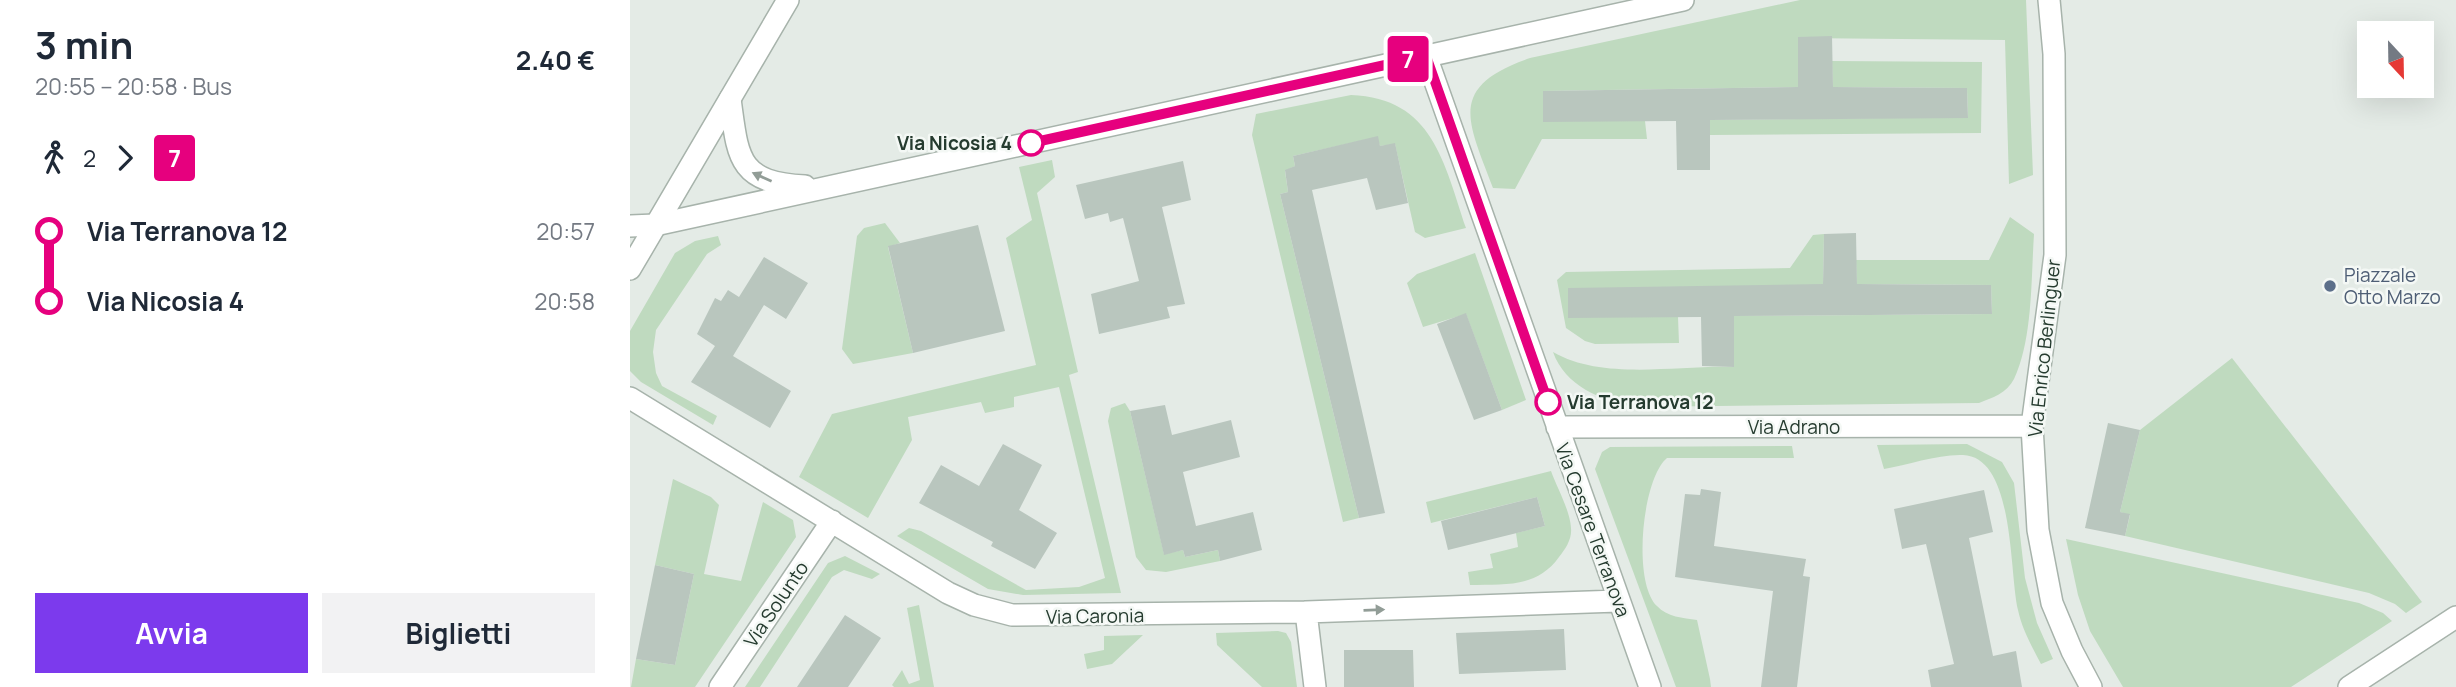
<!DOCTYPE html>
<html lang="it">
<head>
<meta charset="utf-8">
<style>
  body { margin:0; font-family:Manrope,sans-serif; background:#f2f2f3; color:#1f2937; height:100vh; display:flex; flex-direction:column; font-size:26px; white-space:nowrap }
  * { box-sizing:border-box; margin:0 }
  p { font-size:23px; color:#747a83 }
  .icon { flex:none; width:38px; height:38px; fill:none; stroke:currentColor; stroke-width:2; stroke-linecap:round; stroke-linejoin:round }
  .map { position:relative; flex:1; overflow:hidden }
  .drawer { display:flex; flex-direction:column; background:#fff; width:630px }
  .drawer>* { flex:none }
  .badge { padding:0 14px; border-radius:5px; font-size:24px; line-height:46px }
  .needle { width:46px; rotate:158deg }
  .fabs { position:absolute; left:1727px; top:21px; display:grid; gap:14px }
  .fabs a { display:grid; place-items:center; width:77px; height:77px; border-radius:0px; background:#fff; box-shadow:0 7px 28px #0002; font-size:35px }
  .map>.badge { position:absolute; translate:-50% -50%; box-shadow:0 0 0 4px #fff }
  .legs { display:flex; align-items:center; gap:10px; height:77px; padding:0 35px; font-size:23px }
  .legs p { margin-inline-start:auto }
  .headline { display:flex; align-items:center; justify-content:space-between; height:119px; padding:0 35px }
  h1 { font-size:38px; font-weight:700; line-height:52px }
  .cta { display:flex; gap:14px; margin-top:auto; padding:14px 35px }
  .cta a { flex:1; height:80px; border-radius:0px; background:#7c3aed; color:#fff; font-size:28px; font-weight:700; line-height:80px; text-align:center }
  .cta a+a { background:#f2f2f3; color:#1f2937 }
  ul { padding:0 35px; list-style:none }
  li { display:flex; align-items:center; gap:24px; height:70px; font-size:26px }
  li i { display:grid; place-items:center; width:10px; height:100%; margin:0 9px; background:currentColor }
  li i::after { content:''; width:18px; height:18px; margin:-9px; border:5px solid; border-radius:50%; background:#fff }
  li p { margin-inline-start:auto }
  li:first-child i { background:linear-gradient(#0000 50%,currentColor 0) }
  li:last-child i { background:linear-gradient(currentColor 50%,#0000 0) }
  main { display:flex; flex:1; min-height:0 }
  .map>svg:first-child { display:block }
  .green { fill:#bfdabf }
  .building { fill:#b9c6be }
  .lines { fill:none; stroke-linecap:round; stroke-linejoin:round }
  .minor-casing { stroke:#a7b3ab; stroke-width:24 }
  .tertiary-casing { stroke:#a7b3ab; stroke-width:24 }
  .minor { stroke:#fff; stroke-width:21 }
  .tertiary { stroke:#fff; stroke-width:21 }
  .oneway { fill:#929d97 }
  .line-1-casing { stroke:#fff; stroke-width:16 }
  .line-1 { stroke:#e6007e; stroke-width:10 }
  .stop-1-dot { fill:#fff; stroke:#e6007e; stroke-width:3.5 }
  .service-dot { fill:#5c6f8a; stroke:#f4f8f5; stroke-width:2.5 }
  .labels { text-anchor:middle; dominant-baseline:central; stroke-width:5; stroke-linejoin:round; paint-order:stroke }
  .stop-label { font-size:19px; font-weight:bold; fill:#253b2f; stroke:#f4f8f5; text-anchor:end }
  .service-label { font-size:19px; fill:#4e5e75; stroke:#f4f8f5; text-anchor:start }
  .street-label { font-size:19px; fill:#253b2f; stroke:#f4f8f5 }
</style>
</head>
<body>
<main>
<section class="drawer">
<div class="headline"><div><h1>3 min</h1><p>20:55 – 20:58 · Bus</p></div><b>2.40 €</b></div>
<div class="legs"><svg class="icon" aria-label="walk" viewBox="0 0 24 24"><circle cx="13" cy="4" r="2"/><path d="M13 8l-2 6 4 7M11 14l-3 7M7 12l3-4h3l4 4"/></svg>2<svg class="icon" aria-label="forward" viewBox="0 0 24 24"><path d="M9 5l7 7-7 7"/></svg><b class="badge" style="background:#e6007e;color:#fff">7</b></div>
<ul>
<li><i style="color:#e6007e"></i><b>Via Terranova 12</b><p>20:57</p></li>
<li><i style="color:#e6007e"></i><b>Via Nicosia 4</b><p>20:58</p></li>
</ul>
<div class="cta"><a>Avvia</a><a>Biglietti</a></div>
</section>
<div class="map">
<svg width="1826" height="687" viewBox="0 0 1826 687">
  <rect width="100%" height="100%" fill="#e4ebe6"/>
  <path class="green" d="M1170,0h226l7,175 -24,9 -4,-144 -207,-2v49l-255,4v30h102l2,18h-105l-27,50 -22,-1c-25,-67 -47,-101 37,-130z
    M1202,61l150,1 -1,71 -271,2v-15l258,-3 -1,-29 -134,-1z
    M721,95c82,3 93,68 115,133l-41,10 -10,-6 -20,-88 -15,2 -3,-9 -84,19 2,10 -10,5 3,21 -8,2 79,324 -16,4 -91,-387 4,-21z
    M422,160l3,17 -18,16 41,179 -9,3 52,218 -98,2 -35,-6 -91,-53 12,-8 12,3 105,59 53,-3 26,-9 -46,-191 -45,10v10l-29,6 -4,-11 -73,15 4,23 -44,78 -69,-41 33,-63 204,-49 -30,-127 26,-18 -13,-53z
    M1380,217l24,17c-3,44 -1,105 -20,145 -7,14 -22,19 -35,24l-346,4c-32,-7 -68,-21 -80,-55 50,29 124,13 181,15v-51l258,-2 -1,-29 -134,-1 -1,-24h133z
    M255,223l15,20 -12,4 25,106 -60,11 -11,-15 15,-113 7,-8z
    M1194,234l-1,50 -145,33 1,26 -84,1 -10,-3 -19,-13 -9,-48 9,-8 224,-4 23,-33z
    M88,236l3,9 -14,9 -51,76 -3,22 3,21 6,13 55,30 -4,9 -72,-43 -11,-11v-40l45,-78 20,-12z
    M845,253l51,147 -24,10 -36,-96 -43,13 -16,-44 10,-9z
    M1602,358l190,244 -16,11 -11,-9 -26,-11 -244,-57 5,-21 -10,-3 20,-82z
    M495,403l5,8 34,143 19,-4 2,7 33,-7 2,11 -54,11 -20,-2 -10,-13 -28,-136 3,-13z
    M1337,444l35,18 12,21 11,95 12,45 16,36 -12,5c-9,-17 -19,-35 -23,-54 -9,-38 -3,-153 -55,-155 -25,-1 -55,10 -79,14l-7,-24z
    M1162,446l2,12h-127c-25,21 -35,124 -10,148 10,11 26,12 40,14l13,59 1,8h-35l-81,-218 7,-17 8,-5z
    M921,471c6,17 19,39 20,57 1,11 -5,20 -12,29 -22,31 -54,27 -89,28l-2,-13 25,-4 -3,-14 28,-7 -2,-14 29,-7 -8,-29 -106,26 -5,-21z
    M43,479l38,18 8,8 -15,69 37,7 22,-79 30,18 3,17 -101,150h-64l5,-28 39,6 19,-91 -39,-9z
    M1436,539l293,64 24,10 9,8 -101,66h-168l-33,-56 -12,-36z
    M215,556l35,18 -8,5 -28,-9 -12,7 -72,110h-15l83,-124z
    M289,605l15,82h-40l-2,-2 10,-15 7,14 11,-4 -13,-72z
    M648,631l8,2 5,9 6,45h-35l-45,-42 -1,-12z
    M513,635l-31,29 -25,5 -3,-15 20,-4v-14z"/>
  <path class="building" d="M1202,36l1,51 134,1 1,30 -258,2v50h-33l-1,-49 -133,1v-31l255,-4v-50z
    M748,136l2,10 15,-3 13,60 -32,7 -9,-32 -55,12 73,323 -26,5 -79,-324 8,-2 -3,-22 10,-4 -2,-10z
    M553,161l8,39 -29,7 23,97 -18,3 3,11 -71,16 -8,-40 48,-13 -16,-63 -13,4 -2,-9 -23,6 -9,-34z
    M348,225l27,106 -92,22 -25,-107z
    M1226,233l1,51 134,1 1,29 -258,2v51l-32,-1 -1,-49 -133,1v-30l255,-4 1,-50z
    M134,257l44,26 -22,36 -22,-14 -31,51 58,35 -21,37 -79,-46 24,-36 -18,-12 18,-36 6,3 7,-11 11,7z
    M836,313l36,97 -28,10 -37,-96z
    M535,405l7,30 59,-15 9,37 -57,15 13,54 57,-14 9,38 -42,11 -2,-11 -33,7 -2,-7 -19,5 -34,-144z
    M1478,423l32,7 -20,82 10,2 -5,22 -40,-8z
    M373,444l39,21 -23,45 38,23 -22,36 -44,-23 2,-4 -74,-39 22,-38 38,21z
    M1071,489l20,3 -7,54 92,13 -3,17 7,1 -13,110h-36l12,-96 -98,-14 10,-83 15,1z
    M1354,490l9,42 -24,6 24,118 23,-5 6,36h-91l-3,-17 26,-6 -28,-120 -24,5 -8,-40z
    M907,497l8,29 -97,24 -7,-29z
    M25,565l39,9 -19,91 -39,-6z
    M215,615l36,23 -33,49h-51z
    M934,629l2,41 -107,4 -3,-41z
    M714,650h69l1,37h-70z"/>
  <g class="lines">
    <g class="minor-casing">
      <path id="minor" d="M1419,0l5,54 1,201 -23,171 6,104 14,73 20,48 19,36
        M796,56l224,631
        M100,99c8,58 7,84 75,87
        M0,226l25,-1 1028,-225
        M0,398l318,195 26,12 38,10 294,-3 312,-11
        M927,427l475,-1
        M676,612l9,75
        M90,687l112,-166
        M1719,687l107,-70"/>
    </g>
    <g class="tertiary-casing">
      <path id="tertiary" d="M0,269l158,-269"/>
    </g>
    <use href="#minor" class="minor"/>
    <use href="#tertiary" class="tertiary"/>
  </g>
  <defs><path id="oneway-solid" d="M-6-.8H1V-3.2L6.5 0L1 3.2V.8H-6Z" transform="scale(1.75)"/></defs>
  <g class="oneway">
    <use href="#oneway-solid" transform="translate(132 177) rotate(-156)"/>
    <use href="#oneway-solid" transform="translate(744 610) rotate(-2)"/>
  </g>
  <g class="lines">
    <g class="line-1-casing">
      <path id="line-1" d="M401,143l395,-87 122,346"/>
    </g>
    <use href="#line-1" class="line-1"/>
  </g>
  <g class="stop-1-dot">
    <circle cx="401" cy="143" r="12"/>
    <circle cx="918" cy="402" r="12"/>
  </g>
  <circle class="service-dot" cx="1700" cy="286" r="7"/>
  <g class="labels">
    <g class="stop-label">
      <text x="382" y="143">Via Nicosia 4</text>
      <text x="937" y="402" text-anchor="start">Via Terranova 12</text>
    </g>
    <g class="service-label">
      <text x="1714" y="275">Piazzale<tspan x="1714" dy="22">Otto Marzo</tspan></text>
    </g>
    <g class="street-label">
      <text transform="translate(1414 348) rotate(-84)">Via Enrico Berlinguer</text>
      <text x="1164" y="427">Via Adrano</text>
      <text transform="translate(963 530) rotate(70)">Via Cesare Terranova</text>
      <text transform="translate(146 604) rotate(-56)">Via Solunto</text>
      <text transform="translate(465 616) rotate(-1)">Via Caronia</text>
    </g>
  </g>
</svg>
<div class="fabs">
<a><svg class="needle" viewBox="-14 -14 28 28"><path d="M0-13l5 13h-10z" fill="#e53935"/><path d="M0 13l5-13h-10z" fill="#747a83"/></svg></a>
</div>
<b class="badge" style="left:778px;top:59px;background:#e6007e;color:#fff">7</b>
</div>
</main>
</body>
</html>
